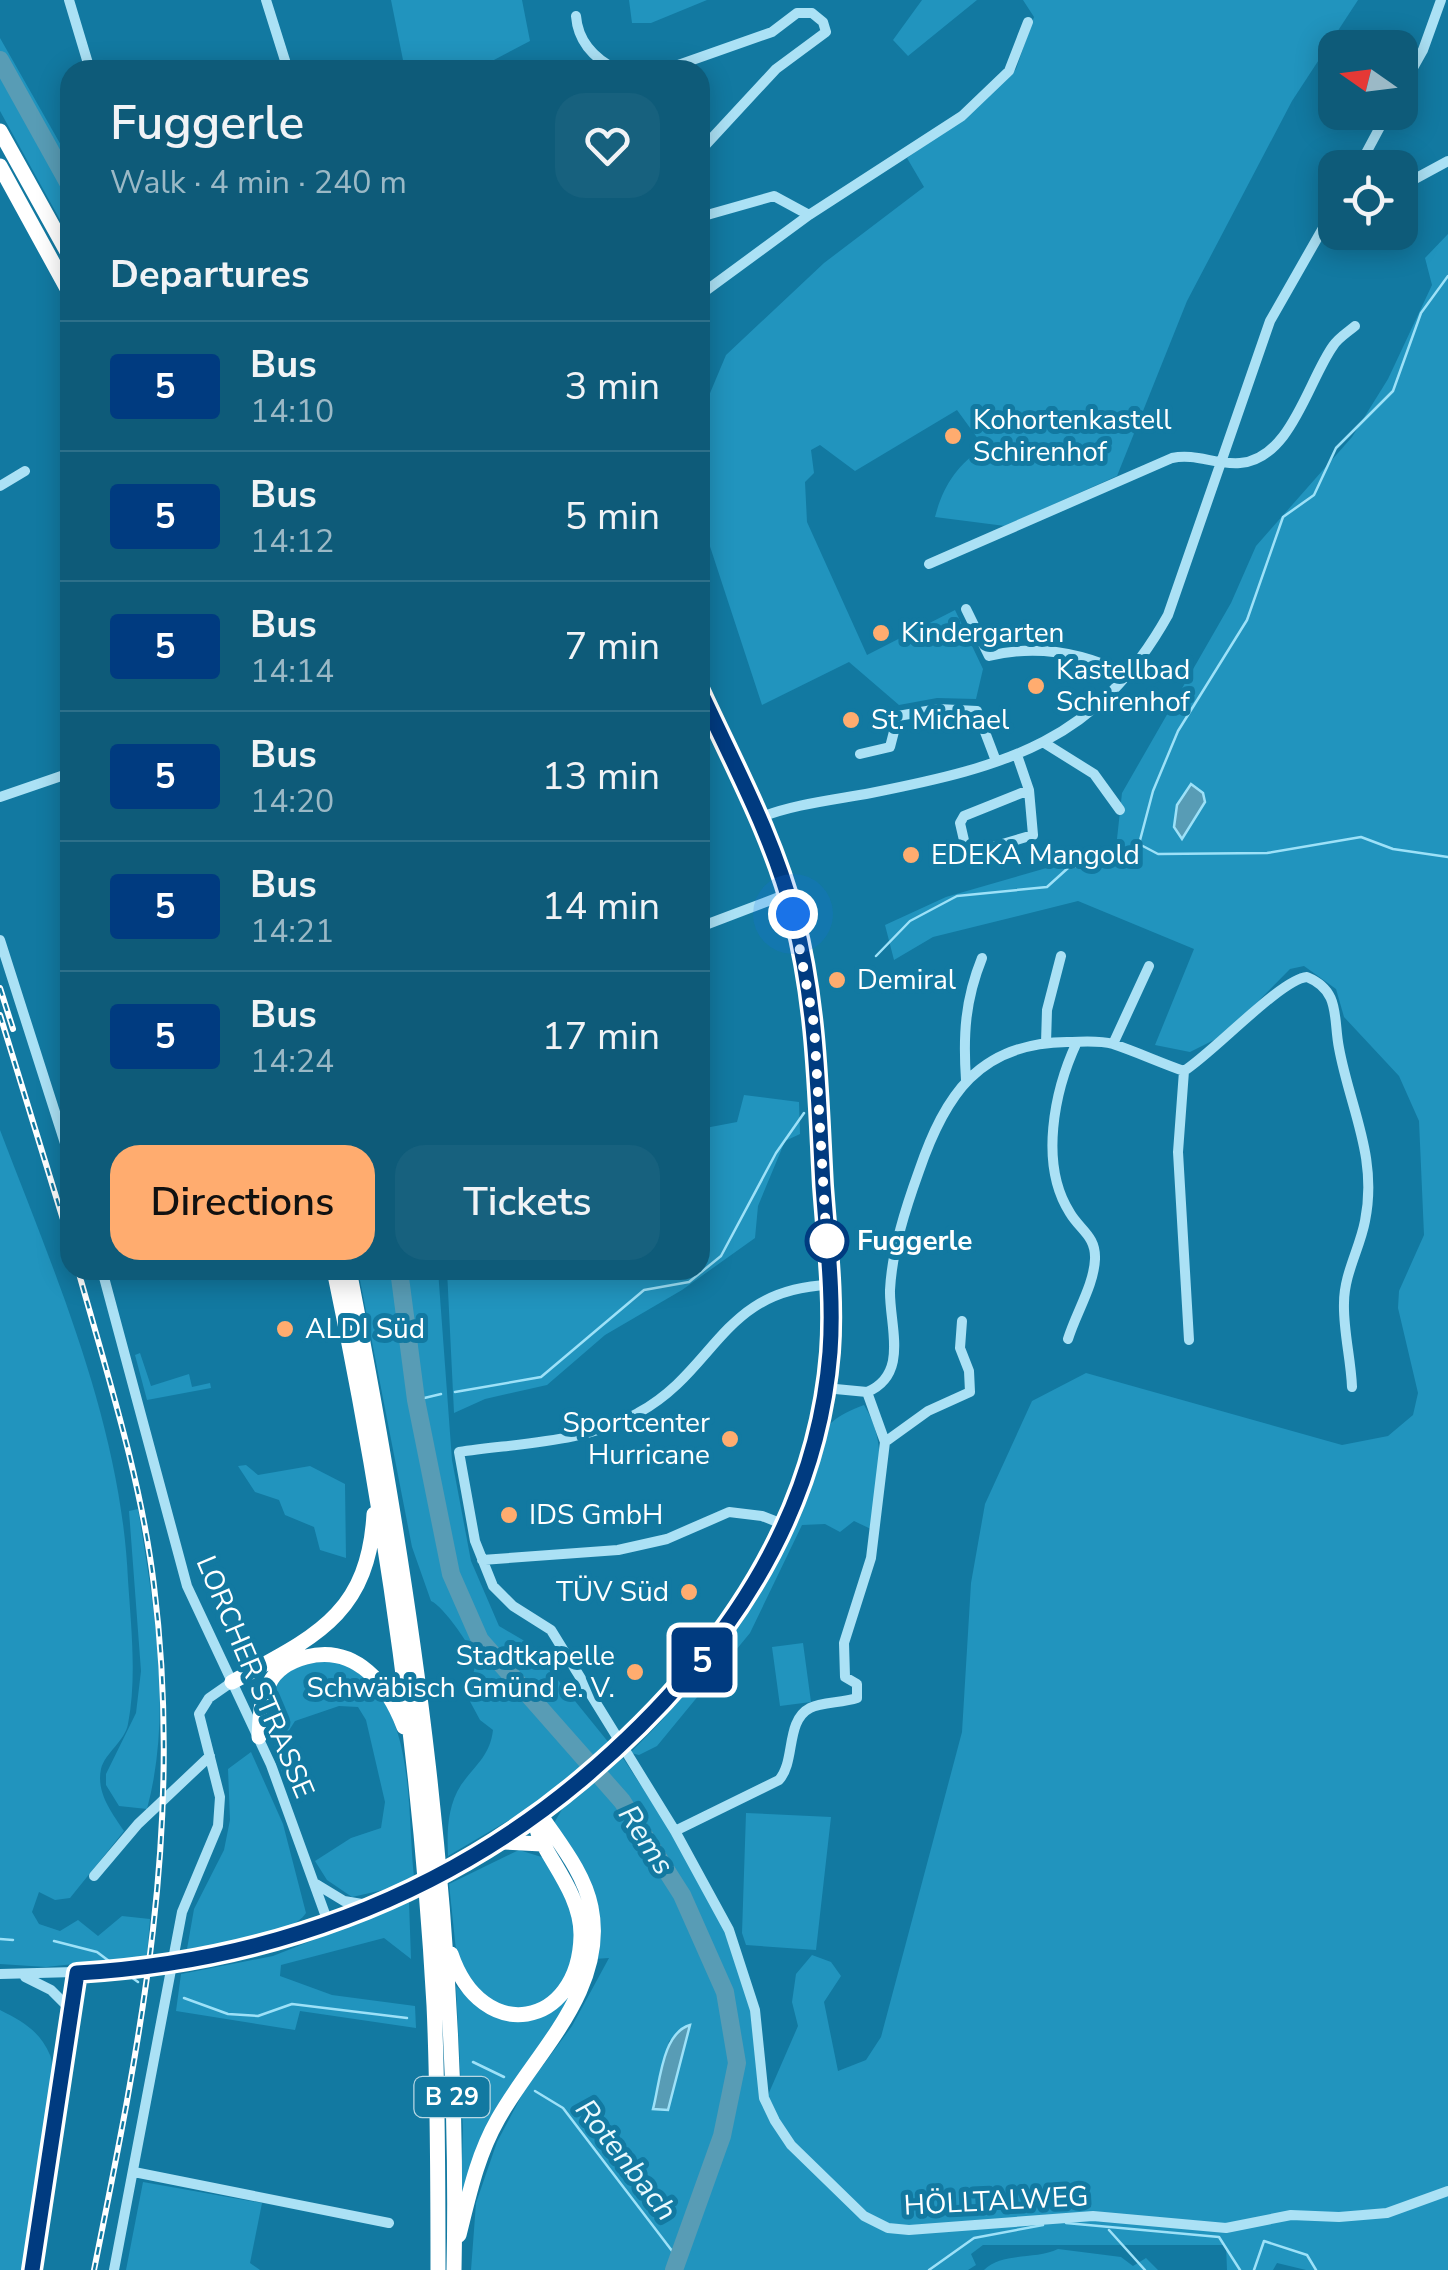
<!DOCTYPE html>
<html lang="en">
<head>
<meta charset="utf-8">
<style>
  body { margin:0; font-family:"Nunito Sans",sans-serif; background:#17617e; color:#f1f3f6; height:100vh; display:flex; flex-direction:column; font-size:38px; white-space:nowrap }
  * { box-sizing:border-box; margin:0 }
  p { font-size:32px; color:#9bb9c6 }
  .icon { flex:none; width:55px; height:55px; fill:none; stroke:currentColor; stroke-width:2; stroke-linecap:round; stroke-linejoin:round }
  .map { position:relative; flex:1; overflow:hidden }
  .side { position:absolute; left:60px; top:60px; width:650px; height:1220px; display:flex; flex-direction:column; background:#0e5b79; border-radius:30px; box-shadow:0 5px 25px #0003 }
  .side>* { flex:none }
  .badge { padding:0 20px; border-radius:8px; font-size:35px; line-height:65px }
  .needle { width:65px; rotate:284deg }
  .tools { position:absolute; left:1318px; top:30px; display:grid; gap:20px }
  .tools a { display:grid; place-items:center; width:100px; height:100px; border-radius:20px; background:#0e5b79; box-shadow:0 5px 25px #0003; font-size:50px }
  .you { position:absolute; width:50px; height:50px; margin:-25px; border:8px solid #fff; border-radius:50%; background:#1a73e8; box-shadow:0 0 0 15px #1a73e833 }
  .map>.badge { position:absolute; translate:-50% -50%; box-shadow:0 0 0 5px #fff }
  h2 { padding:0 50px; font-size:38px; line-height:90px }
  .round { display:grid; place-items:center; flex:none; width:105px; height:105px; border-radius:30px; background:#17617e }
  .head { display:flex; align-items:center; justify-content:space-between; height:170px; padding:0 50px }
  h1 { font-size:48px; font-weight:600; line-height:75px }
  .primary-button { display:flex; gap:20px; margin-top:auto; padding:20px 50px }
  .primary-button a { flex:1; height:115px; border-radius:30px; background:#ffac6f; color:#111; font-size:40px; font-weight:600; line-height:115px; text-align:center }
  .primary-button a+a { background:#17617e; color:#f1f3f6 }
  ul { padding:0; list-style:none }
  li { display:flex; align-items:center; gap:30px; height:130px; padding:0 50px; border-top:2px solid #2e708a }
  li div { flex:1 }
  li b { display:block; font-size:38px }
  li em { font-style:normal }
  li .badge { min-width:110px; font-weight:700; text-align:center }
  .map>svg:first-child { display:block }
  .green { fill:#2194be; fill-rule:evenodd }
  .water { fill:#589cb5; stroke:#9de1f8; stroke-width:2.5 }
  .lines { fill:none; stroke-linecap:round; stroke-linejoin:round }
  .stream { stroke:#9de1f8; stroke-width:2.5 }
  .river { stroke:#589cb5; stroke-width:18 }
  .minor { stroke:#abe1f5; stroke-width:10 }
  .highway { stroke:#fff; stroke-width:15 }
  .rail-casing { stroke:#fff; stroke-width:6 }
  .rail { stroke:#1279a1; stroke-width:2.5; stroke-dasharray:8; stroke-linecap:butt }
  .minor-bridge { stroke:#abe1f5; stroke-width:10 }
  .line-casing { stroke:#fff; stroke-width:22 }
  .line { stroke:#003b80; stroke-width:15 }
  .walk { stroke:#fff; stroke-width:10; stroke-dasharray:0 18 }
  .poi-dot { fill:#ffac6f; stroke:#1279a1; stroke-width:4 }
  .stop-dot { fill:#fff; stroke:#003b80; stroke-width:5 }
  .labels { text-anchor:middle; dominant-baseline:central; stroke-width:10; stroke-linejoin:round; paint-order:stroke }
  .shield { fill:#1279a1; stroke:#b8d7e3; stroke-width:2.5 }
  .shield-label { font-size:25px; font-weight:bold; fill:#fff }
  .poi-label { font-size:28px; fill:#fff; stroke:#1279a1; text-anchor:start }
  .stop-label { font-size:28px; font-weight:bold; fill:#fff; stroke:#1279a1; text-anchor:start }
  .street-label { font-size:28px; fill:#fff; stroke:#1279a1 }
  .water-label { font-size:30px; font-style:italic; fill:#eaf9fe; stroke:#1279a1 }
</style>
</head>
<body>
<div class="map">
<svg width="1448" height="2270" viewBox="0 0 1448 2270">
  <rect width="100%" height="100%" fill="#1279a1"/>
  <path class="green" d="M391,0h131l8,41 -55,29h-70z
    M629,0h78l-56,23h-19z
    M922,0h55l-69,56 -15,-16z
    M1023,0h335l-66,101 -105,200 -70,175 -112,50 -70,-9c8,-31 22,-52 49,-70l-27,-37 -102,61 -35,-26 -9,5 3,23 -9,9 2,40 60,133 88,-45 28,59 -7,30 -39,-1 -38,7 -50,-43 -87,43 -62,-189v-99l26,-62 98,-92 100,-76 -17,-29 69,-49 40,-40 18,-52z
    M0,38l70,123v77l-70,-127z
    M1448,234v2036h-142l-29,-7 -4,7h-46l-1,-25h-243l-12,9 5,11 -8,5h-497l5,-67 21,-61 27,-51 48,-65 37,-68 -15,1 3,-24 -43,-112 10,-17 59,-48c39,60 81,121 109,187 19,47 26,101 36,150l30,-69 -6,-24 4,-28 16,-19 19,7 10,14 -17,26 14,69 28,-11 15,-23 81,-305 9,-149 14,-79 47,-103 54,-28 256,72 46,-9 25,-21 5,-22 -20,-85 1,-17 25,-56 -5,-114 -20,-45 -55,-59 -8,-28 -32,-23 -14,3 -64,65 -36,18 -35,-7 39,-96 -116,-48 -145,36 -39,23 -9,-35 61,-28 170,-49 6,-55 109,-190 25,-57 96,-109 36,-58 44,-94 -7,-27zM689,2026l-21,83 -14,-1 15,-67z
    M744,1095l55,7 1,32 -15,7 -27,65 -3,32 -73,52 -77,45 -58,50 -62,14 -31,14 -7,-143h253v-141l37,-7z
    M0,1130c55,144 121,294 128,450 3,46 9,98 0,144 -3,17 -23,29 -27,45 -5,24 11,44 23,62l-54,67 -15,2 -16,-8 -7,20 7,12 21,7 18,-11 20,16 24,-20 28,3 -3,37 -101,11 -46,-3z
    M358,1270h80l14,190 19,101 28,65 29,17 81,100 -76,63 -85,50c-1,-24 -1,-49 13,-71 14,-20 29,-29 32,-55l-13,-10 -14,-26c2,-9 10,-23 9,-32 -1,-13 -32,-56 -44,-61l-19,-54z
    M140,1353l11,33 38,-12 3,13 18,-4 1,5 -64,12 -12,-45z
    M864,1405c25,40 14,80 9,125l-19,-9 -14,11 -15,-8 -23,1 -52,108 -93,113 -18,9 -9,-2c76,-74 137,-160 176,-260 19,-49 0,-66 58,-88z
    M246,1465l12,10 52,-9 35,18 1,74 -26,-8 -6,-23 -29,-12 -6,-15 -24,-8 -17,-26z
    M138,1509c16,98 35,203 9,300l-28,-3 -13,-21v-11l30,-61 5,-42 -12,-160z
    M803,1643l8,59 -31,4 -8,-59z
    M338,1662c80,32 68,143 76,215l-22,11 -40,9 -25,-17 -12,-19 36,-23 30,-10 4,-26 -19,-82 -8,-13 -19,-1 -44,15 -7,11 7,41 -11,6c-19,-58 -30,-121 54,-117z
    M251,1752l32,72 23,89c-15,24 -91,31 -119,36l7,-40 30,-59 6,-30 -2,-51z
    M746,1813l85,4 -15,133 -70,-5 -4,-12z
    M519,1850l29,9c8,15 21,33 25,49 7,34 -2,93 -44,99 -12,2 -27,-2 -39,-3l-33,-44 -8,-76z
    M409,1902l2,57 -27,-21 -103,27 -1,11 52,19 83,11 1,22 -116,-17 -5,19 -119,-19 5,-37 92,-18z
    M582,1975l-117,217 -4,2 2,-65 -7,-143 24,22 39,10z
    M0,2010c22,11 40,21 50,45 11,26 -21,179 -28,215h-22z
    M143,2182l119,21 -12,60 10,7h-134z
    M1058,2249l63,8 12,9 13,-8 12,12h-174c18,-18 51,-10 74,-21z"/>
  <path class="water" d="M1191,784l12,9 2,9 -23,37 -8,-12 3,-22z
    M690,2025l-22,85 -15,-1c7,-26 9,-76 37,-84z"/>
  <g class="lines">
    <path class="stream" d="M1139,844l14,-53 25,-60 69,-111 36,-103 31,-22 22,-47 57,-57 28,-78 27,-37
      M876,956l34,-35 47,-25 90,-9 21,-19 62,-12 9,-12 19,10 109,-1 94,-16 32,12 55,8
      M455,1392l86,-15 103,-87 45,-8 32,-26 55,-103 28,-40
      M416,1400l25,-6
      M0,1939l13,1
      M54,1941l43,11 20,15
      M127,1974l11,8
      M184,1998l44,16 30,2 34,-12 115,14
      M473,2062l31,15
      M535,2091l28,17 116,152
      M1066,2223l153,14 21,33
      M1109,2230l36,40
      M929,2270l45,-32 69,-13
      M1254,2270l10,-29 43,14 9,15"/>
    <path class="river" d="M0,60l70,126
      M399,1270l17,130 35,174 29,66 142,161 60,94 43,97 12,71 -15,73 -48,134"/>
    <path class="minor" d="M69,0l21,70
      M266,0l22,70
      M576,16c2,26 19,43 41,54
      M664,70l108,-38 25,-19h15l11,9 3,10 -50,37 -76,82
      M1400,91l23,-41 18,-50
      M1358,168l30,-56
      M1400,187l48,-26
      M700,217l74,-21 35,19
      M700,295l109,-80 153,-99 47,-45 19,-49
      M0,486l25,-15
      M929,564l243,-106c24,-5 43,7 68,5 51,-4 68,-82 93,-117 5,-8 15,-14 22,-20
      M966,609l23,47c48,-12 95,-3 139,19
      M1046,744l48,30 26,36
      M860,754l30,-7 8,-31 40,-7 39,2 19,50
      M1017,755l12,35 4,45 -61,18 -6,-4 -6,-26 4,-7 65,-26
      M0,797l70,-24
      M759,818c35,-14 75,-18 112,-25 136,-27 226,-51 297,-178l102,-294 65,-114
      M700,927l87,-33
      M0,940l70,219
      M1046,1043l1,-33 14,-54
      M1113,1044l36,-78
      M1184,1071l-6,81 11,188
      M966,1080c-3,-45 -1,-80 16,-122
      M102,1270l85,316 84,179 58,160
      M829,1285c-108,4 -112,85 -191,128 -52,30 -120,30 -179,39l16,89 18,45 20,20 38,24 124,201 54,99 26,80 9,88 11,23 16,24 73,71 24,12 21,2 184,-14 133,12 65,-13 48,2 48,-4 61,-22
      M1068,1339c8,-26 26,-54 27,-80 1,-23 -15,-29 -25,-46 -31,-48 -16,-122 7,-171
      M825,1388l42,4c43,-18 22,-67 23,-102 2,-40 16,-83 29,-119 26,-76 60,-128 148,-129 16,0 31,-2 46,2 24,8 48,19 71,27 30,-19 97,-92 123,-94 34,14 26,41 32,71 11,60 39,109 26,173 -5,27 -21,53 -21,82 -1,26 7,57 8,84
      M885,1442l43,-31 42,-19 -1,-21 -9,-23 2,-27
      M482,1560l136,-10 49,-11 62,-27 33,4 23,9
      M631,1736c105,-104 186,-231 199,-382 5,-58 -4,-118 -7,-175 -5,-89 -7,-177 -30,-264 -20,-78 -60,-150 -93,-224
      M675,1831l104,-51c17,-19 6,-59 31,-72 12,-6 32,-5 47,-10v-14l-12,-7 -1,-34 27,-85 14,-116 -18,-50
      M470,1860l70,-46
      M94,1876l44,-52 72,-68
      M316,1884l28,17 30,5
      M192,1960l88,-19 113,-42
      M0,1974l112,-3
      M25,1977l26,13 21,21
      M134,2172l255,51
      M32,2270l45,-297
      M114,2270l68,-358 36,-86 2,-29 -21,-83 10,-16 23,-16"/>
    <path class="highway" d="M0,131l70,126
      M0,166l70,128
      M334,1270c51,242 86,488 100,735 4,88 4,177 4,265
      M349,1270c65,330 112,662 105,1000
      M232,1682c80,-44 136,-65 142,-168
      M259,1737c1,-18 1,-37 10,-53 7,-15 22,-23 37,-27 50,-13 82,28 98,70
      M503,1842l39,2
      M451,1954c31,92 128,74 130,-18 1,-50 -50,-92 -45,-119
      M459,2235c10,-40 18,-79 39,-116 36,-65 110,-129 93,-212 -7,-35 -32,-64 -51,-93"/>
    <g class="rail-casing">
      <path id="rail" d="M0,988l13,41
        M0,1015l70,227
        M78,1270c29,104 63,208 76,316 30,240 -13,451 -60,684"/>
    </g>
    <use href="#rail" class="rail"/>
    <path class="minor-bridge" d="M548,1807l83,-71
      M393,1899l77,-39
      M112,1971l80,-11"/>
  </g>
  <g class="lines">
    <g class="line-casing">
      <path id="line" d="M32,2270l45,-297c186,-11 361,-73 505,-194 130,-110 234,-251 248,-427 4,-54 -3,-111 -7,-166 -5,-90 -6,-180 -29,-269 -20,-79 -60,-152 -94,-226"/>
    </g>
    <use href="#line" class="line"/>
    <path class="walk" d="M793,914l21,110 13,225v-8"/>
  </g>
  <g class="poi-dot">
    <circle cx="953" cy="436" r="10"/>
    <circle cx="881" cy="633" r="10"/>
    <circle cx="1036" cy="686" r="10"/>
    <circle cx="851" cy="720" r="10"/>
    <circle cx="911" cy="855" r="10"/>
    <circle cx="837" cy="980" r="10"/>
    <circle cx="285" cy="1329" r="10"/>
    <circle cx="730" cy="1439" r="10"/>
    <circle cx="509" cy="1515" r="10"/>
    <circle cx="689" cy="1592" r="10"/>
    <circle cx="635" cy="1672" r="10"/>
  </g>
  <circle class="stop-dot" cx="827" cy="1241" r="20"/>
  <g class="labels">
    <rect class="shield" x="414.5" y="2077" width="75" height="40" rx="8"/>
    <g class="shield-label">
      <text x="452" y="2097">B 29</text>
    </g>
    <g class="poi-label">
      <text x="973" y="420">Kohortenkastell<tspan x="973" dy="32">Schirenhof</tspan></text>
      <text x="901" y="633">Kindergarten</text>
      <text x="1056" y="670">Kastellbad<tspan x="1056" dy="32">Schirenhof</tspan></text>
      <text x="871" y="720">St. Michael</text>
      <text x="931" y="855">EDEKA Mangold</text>
      <text x="857" y="980">Demiral</text>
      <text x="305" y="1329">ALDI Süd</text>
      <text x="710" y="1423" text-anchor="end">Sportcenter<tspan x="710" dy="32">Hurricane</tspan></text>
      <text x="529" y="1515">IDS GmbH</text>
      <text x="669" y="1592" text-anchor="end">TÜV Süd</text>
      <text x="615" y="1656" text-anchor="end">Stadtkapelle<tspan x="615" dy="32">Schwäbisch Gmünd e. V.</tspan></text>
    </g>
    <g class="stop-label">
      <text x="857" y="1241">Fuggerle</text>
    </g>
    <g class="street-label">
      <text transform="translate(255 1677) rotate(67)">LORCHER STRASSE</text>
      <text transform="translate(996 2201) rotate(-3)">HÖLLTALWEG</text>
    </g>
    <g class="water-label">
      <text transform="translate(646 1840) rotate(57)">Rems</text>
      <text transform="translate(626 2160) rotate(52)">Rotenbach</text>
    </g>
  </g>
</svg>
<div class="tools">
<a><svg class="needle" viewBox="-14 -14 28 28"><path d="M0-13l5 13h-10z" fill="#e53935"/><path d="M0 13l5-13h-10z" fill="#9bb9c6"/></svg></a>
<a><svg class="icon" aria-label="locate" viewBox="0 0 24 24"><circle cx="12" cy="12" r="6"/><path d="M12 2v4M12 18v4M2 12h4M18 12h4"/></svg></a>
</div>
<div class="you" style="left:793px;top:914px"></div>
<b class="badge" style="left:702px;top:1660px;background:#003b80;color:#fff">5</b>
<section class="side">
<div class="head"><div><h1>Fuggerle</h1><p>Walk · 4 min · 240 m</p></div><a class="round"><svg class="icon" aria-label="heart" viewBox="0 0 24 24"><path d="M12 20l-8-8c-3-5 5-10 8-4 3-6 11-1 8 4z"/></svg></a></div>
<h2>Departures</h2>
<ul>
<li><span class="badge" style="background:#003b80;color:#fff">5</span><div><b>Bus</b><p>14:10</p></div><em>3 min</em></li>
<li><span class="badge" style="background:#003b80;color:#fff">5</span><div><b>Bus</b><p>14:12</p></div><em>5 min</em></li>
<li><span class="badge" style="background:#003b80;color:#fff">5</span><div><b>Bus</b><p>14:14</p></div><em>7 min</em></li>
<li><span class="badge" style="background:#003b80;color:#fff">5</span><div><b>Bus</b><p>14:20</p></div><em>13 min</em></li>
<li><span class="badge" style="background:#003b80;color:#fff">5</span><div><b>Bus</b><p>14:21</p></div><em>14 min</em></li>
<li><span class="badge" style="background:#003b80;color:#fff">5</span><div><b>Bus</b><p>14:24</p></div><em>17 min</em></li>
</ul>
<div class="primary-button"><a>Directions</a><a>Tickets</a></div>
</section>
</div>
</body>
</html>
